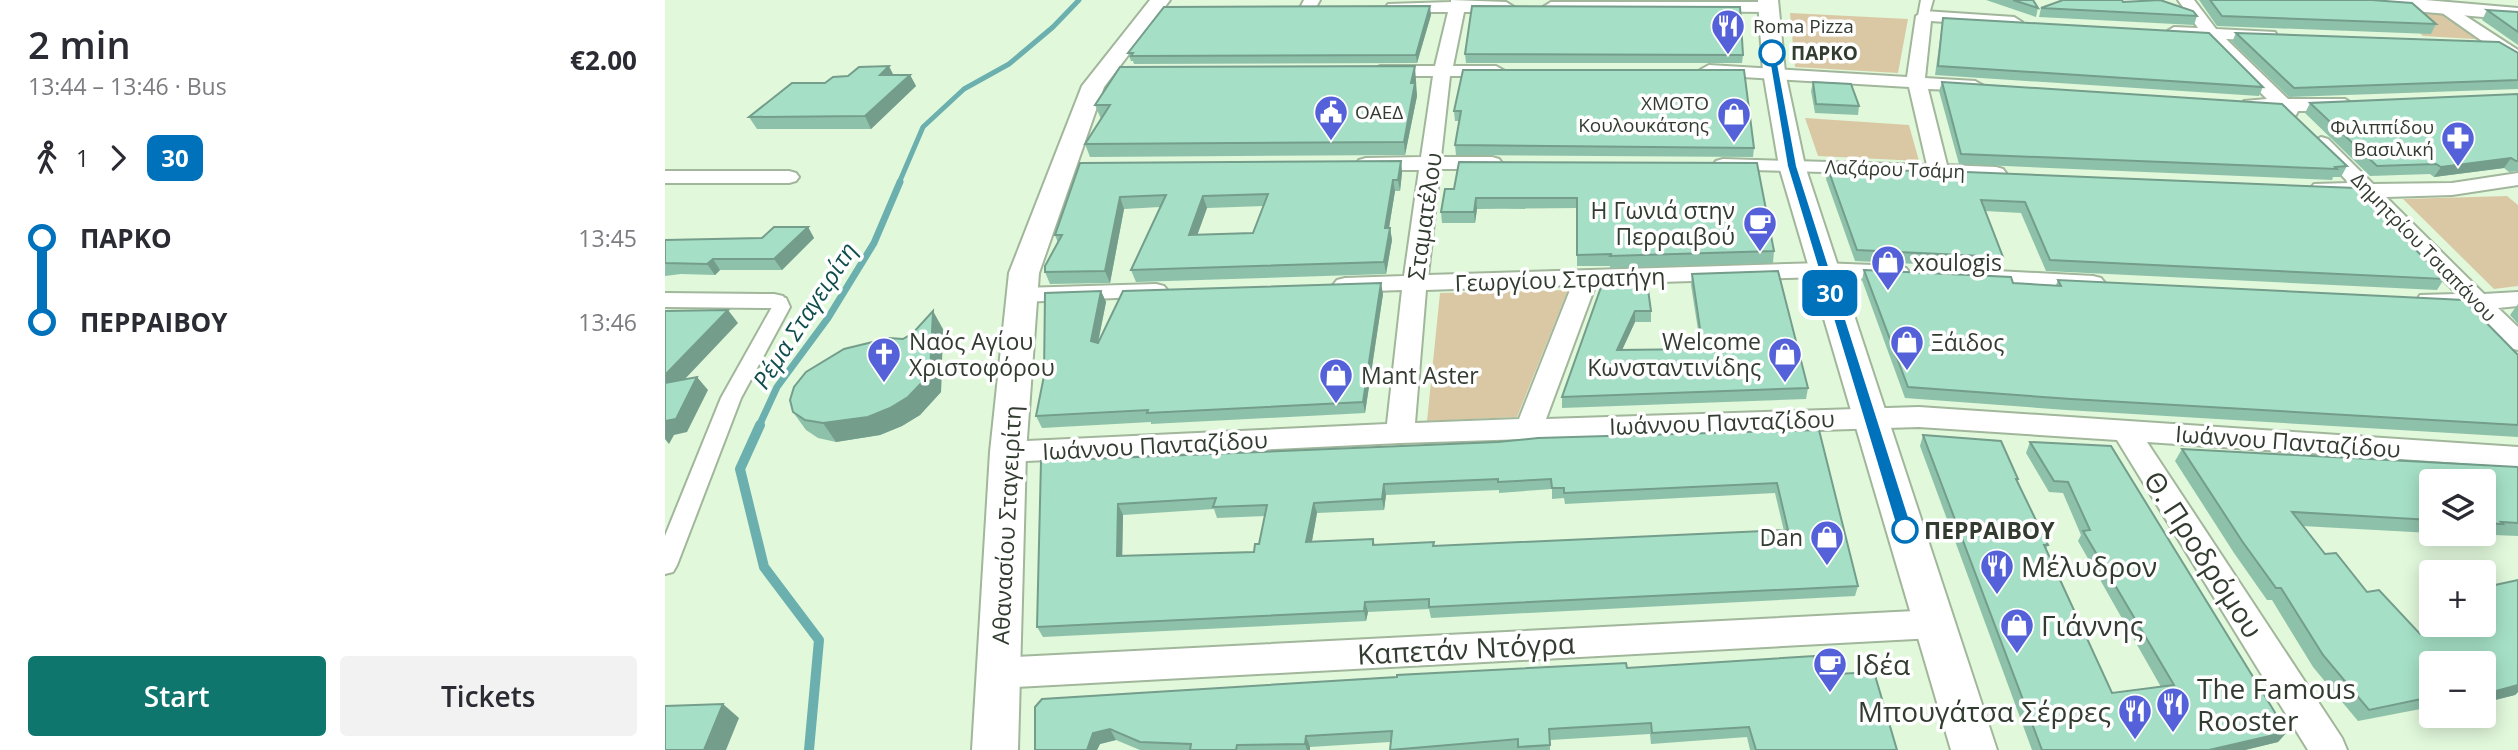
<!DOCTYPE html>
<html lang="en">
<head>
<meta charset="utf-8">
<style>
  body { margin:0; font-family:"Open Sans",sans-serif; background:#f2f2f3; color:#2b2b33; height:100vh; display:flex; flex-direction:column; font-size:26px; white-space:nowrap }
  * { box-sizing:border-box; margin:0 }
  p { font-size:23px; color:#7c7c81 }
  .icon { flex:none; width:38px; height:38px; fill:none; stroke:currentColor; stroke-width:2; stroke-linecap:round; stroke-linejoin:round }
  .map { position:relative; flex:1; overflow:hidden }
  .sheet { display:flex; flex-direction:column; background:#fff; width:665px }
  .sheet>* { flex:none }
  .badge { padding:0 14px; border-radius:10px; font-size:24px; line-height:46px }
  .tools { position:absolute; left:1754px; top:469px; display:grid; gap:14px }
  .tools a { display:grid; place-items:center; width:77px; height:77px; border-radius:7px; background:#fff; box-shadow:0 4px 18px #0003; font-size:35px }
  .map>.badge { position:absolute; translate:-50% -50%; box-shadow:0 0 0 4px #fff }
  .legs { display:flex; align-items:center; gap:10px; height:77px; padding:0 28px; font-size:23px }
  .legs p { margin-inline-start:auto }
  .overview { display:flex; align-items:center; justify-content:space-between; height:119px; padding:0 28px }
  h1 { font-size:38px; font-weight:600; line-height:52px }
  .action { display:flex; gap:14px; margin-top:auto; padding:14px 28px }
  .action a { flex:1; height:80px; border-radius:7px; background:#0f766e; color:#fff; font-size:28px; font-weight:600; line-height:80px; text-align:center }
  .action a+a { background:#f2f2f3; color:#2b2b33 }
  ul { padding:0 28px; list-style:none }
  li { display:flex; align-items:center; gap:24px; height:84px; font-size:26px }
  li i { display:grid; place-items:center; width:10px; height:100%; margin:0 9px; background:currentColor }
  li i::after { content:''; width:18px; height:18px; margin:-9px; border:5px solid; border-radius:50%; background:#fff }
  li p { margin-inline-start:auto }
  li:first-child i { background:linear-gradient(#0000 50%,currentColor 0) }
  li:last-child i { background:linear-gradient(currentColor 50%,#0000 0) }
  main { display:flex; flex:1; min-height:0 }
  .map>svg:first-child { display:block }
  .green { fill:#dac8a4 }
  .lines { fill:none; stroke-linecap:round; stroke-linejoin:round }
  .stream-far2 { stroke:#6bb0ae; stroke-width:5 }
  .stream-far1 { stroke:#6bb0ae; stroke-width:7 }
  .stream { stroke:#6bb0ae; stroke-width:10 }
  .pedestrian-casing { stroke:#a1b69b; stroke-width:4 }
  .minor-casing { stroke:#a1b69b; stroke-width:4 }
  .tertiary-casing { stroke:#a1b69b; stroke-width:4 }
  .pedestrian { fill:#fff; fill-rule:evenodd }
  .minor { fill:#fff; fill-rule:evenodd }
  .tertiary { fill:#fff; fill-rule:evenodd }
  .wall { fill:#8ec1aa; fill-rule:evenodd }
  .shaded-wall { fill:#749d8b }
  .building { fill:#a5e0c6; stroke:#749d8b; stroke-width:2; fill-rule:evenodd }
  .line-1 { fill:#0072bc; stroke:#fff; stroke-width:2 }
  .stop-1-dot { fill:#fff; stroke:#0072bc; stroke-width:3.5 }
  .labels { text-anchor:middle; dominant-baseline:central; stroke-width:7; stroke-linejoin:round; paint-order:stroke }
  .far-poi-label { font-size:19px; fill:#333c31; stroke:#fff; text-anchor:start }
  .far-stop-label { font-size:19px; font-weight:bold; fill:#333c31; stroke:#fff; text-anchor:start }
  .far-street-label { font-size:19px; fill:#333c31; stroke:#fff }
  .poi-label { font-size:23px; fill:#333c31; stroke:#fff; text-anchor:start }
  .street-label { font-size:23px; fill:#333c31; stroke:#fff }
  .stop-label { font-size:23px; font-weight:bold; fill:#333c31; stroke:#fff; text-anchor:start }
  .water-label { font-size:24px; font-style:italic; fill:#104e4d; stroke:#fff }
  .near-street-label { font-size:28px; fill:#333c31; stroke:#fff }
  .near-poi-label { font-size:28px; fill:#333c31; stroke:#fff; text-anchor:start }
</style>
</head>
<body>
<main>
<section class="sheet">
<div class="overview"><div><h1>2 min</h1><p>13:44 – 13:46 · Bus</p></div><b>€2.00</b></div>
<div class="legs"><svg class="icon" aria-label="walk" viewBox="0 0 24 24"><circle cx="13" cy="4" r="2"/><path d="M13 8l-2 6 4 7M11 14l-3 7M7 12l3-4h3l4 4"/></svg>1<svg class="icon" aria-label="forward" viewBox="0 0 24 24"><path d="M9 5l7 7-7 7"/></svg><b class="badge" style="background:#0072bc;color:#fff">30</b></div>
<ul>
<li><i style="color:#0072bc"></i><b>ΠΑΡΚΟ</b><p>13:45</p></li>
<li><i style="color:#0072bc"></i><b>ΠΕΡΡΑΙΒΟΥ</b><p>13:46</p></li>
</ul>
<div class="action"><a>Start</a><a>Tickets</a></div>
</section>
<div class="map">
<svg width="1853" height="750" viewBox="0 0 1853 750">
  <rect width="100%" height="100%" fill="#e1f8db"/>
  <path class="green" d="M1726,8l56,4 43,28 -67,-4z
    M1125,13l118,6 -10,54 -103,-6z
    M1140,118l104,7 10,36 -101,-5z
    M1842,196l11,9v81l-24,3 -91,-90z
    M903,290l-51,127 -90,4 13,-128z"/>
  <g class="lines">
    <path class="stream-far2" d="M234,183l24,-56 41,-38 45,-25 44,-37 26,-27"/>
    <path class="stream-far1" d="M94,426l18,-39 51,-69 46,-75 26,-61"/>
    <path class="stream" d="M95,425l-20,44 24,98 55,73 -10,110"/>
    <g class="pedestrian-casing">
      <path id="pedestrian" d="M1256,0h12l-5,18 -10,-2z
        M109,296l12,2 4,9 -49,91 -64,167 -4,7 -8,2v-38l56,-138 51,-91 -7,-6z"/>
    </g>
    <g class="minor-casing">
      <path id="minor" d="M639,0h16l-6,11 -6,2 -8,-5z
        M786,0l55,2 8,5 -8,5h-42l-11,54h43l9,5 -9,5h-46l-9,81h51l7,2 3,4 -3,4 -7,2h-52l-12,106 394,-12 76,3 8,2 4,5 -4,5 -8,2 -76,-3 -226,7 -50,135 373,-12 599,40v20l-371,-25 195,296 5,12h-39l-191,-310 -198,-13 -519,16 -392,19 -10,-3 -4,-7 4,-7 10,-3 379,-18 15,-134 -57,2 -8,-2 -4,-5 4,-5 8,-2 59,-2 15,-106h-53l-7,-2 -3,-4 3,-4 7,-2 55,-1 12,-81h-53l-9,-5 9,-5h55l13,-54h-54l-8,-5 2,-3 63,-2zM907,285l-53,134 -104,4 11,-133z
        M1513,0h16l22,29 59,3 2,4 -8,5 -43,-2 62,60h57l9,6 -9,6h-47l-2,4 -7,2 -11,-6 -34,-2 -2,-4 2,-4 23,-2 -61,-61 -32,-1 -8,-5 8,-5 24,1z
        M886,2h217l8,5 -8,5 -223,-2 -2,-3z
        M1779,2l74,48v13l-6,-1 -74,-52 -2,-3 2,-3z
        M1259,11l90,6 8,5 -8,5 -83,-6 -6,57 50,3 9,5 -9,5 -47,-2 19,76 49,2 7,2 3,4 -3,4 -287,-8 -3,-4 3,-4 7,-2 204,6 -18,-78 -200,-12 -9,-5 9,-5 198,12 9,-61z
        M1656,137l7,2 45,45 79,-1 66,-10v12l-66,10 -66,2 98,97 34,-2v14l-20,2 20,19v23l-9,-2 -37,-39 -52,-4 -3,-5 3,-5 37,-1 -96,-98 -47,-4 -3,-4 3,-4 35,-1 -38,-40z
        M0,171h124l7,2 3,4 -3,4 -7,2h-124z
        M1313,270l115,6 8,2 4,5 -4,5 -8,2 -123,-8 -4,-5 4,-5z
        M491,284l8,2 4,5 -4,5 -143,6 -8,-2 -4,-5 4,-5 8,-2z
        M0,293l109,1 9,2 3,5 -3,5 -9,2 -109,-1z
        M1269,610l12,4 5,10 -5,10 -12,4 -936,50 -12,-4 -5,-11 5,-11 12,-4z"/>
    </g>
    <g class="tertiary-casing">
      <path id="tertiary" d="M485,0h20l-66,87 -65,186 -13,179 -8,298h-46l18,-298 19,-179 73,-187z
        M1093,0h20l7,72 20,94 192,584h-46l-172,-584 -16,-94z
        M1680,0h80l93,8v12l-163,-14 -7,-2z"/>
    </g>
    <use href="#pedestrian" class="pedestrian"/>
    <use href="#minor" class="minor"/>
    <use href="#tertiary" class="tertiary"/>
  </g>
  <path class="wall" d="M1321,0h47l5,8 -2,9z
    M1534,0h173l64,24 -5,10 -214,-8z
    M1458,2l74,14 -3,9 -155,-8 2,-9z
    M1822,10l31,2v33l-36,-25z
    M766,15l-14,48 -283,1 -1,-3h-2l-3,-8z
    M1278,18l133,8v-1l187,62 -4,9 -324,-21z
    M1571,33l282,20v36l-229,8 -57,-55z
    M800,54l278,1 -1,8h-276z
    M798,70l291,78 -1,9 -297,-2 -1,-10 4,-24h-4l-1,-10z
    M228,75h17l6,11 -45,43h-114l-8,-12 76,-34z
    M751,79l-1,5 2,12 -12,59 -315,2 -5,-13 16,-25 -6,-14z
    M1148,82l46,24 -1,9 -43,-2 -4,-22z
    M1277,82l405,84 -6,11h-8l-1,3 -373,-16 -20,-73z
    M1853,94v77l-9,1 -5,-4 -70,9 -4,-3 -60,2 -65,-63 5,-10z
    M736,161l1,12 -2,18h-5l-6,37h1l2,12 -6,34 -250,8 -5,-12 29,-63 -36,2 -14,74 -60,1 -5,-12 13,-29 -3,-8 25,-72zM599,206l-11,27 -56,2 10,-27z
    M794,162l315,89 -1,12 -163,5v-2h-33v-58l-100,1 -2,14h-33l-1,-11 13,-23z
    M1163,169l138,3 478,107 -7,11 -391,-19 -25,-58 -36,-2 18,46 -3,11 -145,-7 -29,-82z
    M143,227l6,11 -32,32h-62l-5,5 -34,-1 -16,2v-36l97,-2z
    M1199,270l149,13 43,2 2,-5 460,75v82l-452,-27 -161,-12 -43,-118z
    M1027,274l116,114 -2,11 -244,9v-11l43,-121 46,35v11h-16l-13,28 79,-1 -10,-64z
    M436,291l5,11 -8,41 285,-49 -18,119 -214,11v-2l-109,6 -6,-12z
    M1853,304v20l-8,-9z
    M278,329l-2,63 -21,23 -18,11 -22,9 -44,7 -18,-4 -12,-8 -13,-18 110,-73z
    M1154,430l39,156 -3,10 -424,22 -2,-9 -61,3 -2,9 -323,16 -6,-10 4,-166zM887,489v10l12,-1 1,6 210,-11 9,38 -350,15 -59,-1 -2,-6 -61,2 5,-28 67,-3 2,-15 113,-5v3zM549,509l3,9 48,-2 -6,28 -5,8 -132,4 1,-41z
    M1258,435l95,44 -1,3 31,63 -2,4 66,144 49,-6 -83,-146 3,-6 -18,-42 -14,-1 -23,-39 4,-11 81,4 176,286 -9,10 -33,8h-213l-112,-304z
    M1517,449l336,18v69l-24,-1 -2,2 -53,-3h44v-53h-52v52l-129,-7 23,28 11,-1 31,39 12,-2 41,44 39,-9h24v-35l12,-5 23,-5v112l-3,3 -32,8v-40h-52v44l-73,14 -45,-54 -41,-67h-5l-33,-47 -59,-92z
    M962,668l191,7 79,75h-147l-3,-13 -96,7 -1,-10 -100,6v10h-160v-8l-80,5v3h-170l-24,-10 -16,4 -3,6h-62v-43z"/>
  <path class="shaded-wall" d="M765,6l1,9 -14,48 -1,-8z
    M224,66l6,12 -15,-3z
    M750,66l2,30 -12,59 -1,-13 7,-59z
    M245,75l6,11 -45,43 -6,-13z
    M1846,158l-7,10 -70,9 7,-10z
    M736,161l1,12 -2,18 -2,-11z
    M728,180l2,11 -8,49 -2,-12z
    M538,196l4,12 -14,39 -4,-12z
    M455,197l4,12 -14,74 -5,-12z
    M811,198l1,11 -2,14 -1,-11z
    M143,227l6,11 -32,32 -8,-11z
    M725,228l2,12 -6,34 -2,-12z
    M48,259l7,11 -5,5 -8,-11z
    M716,283l2,11 -18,119 -2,-11z
    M436,291l5,11 -10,50 -5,-11z
    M63,310l10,13 -71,75 -2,-2v-21z
    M268,311l10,18 -2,63 -21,23 -18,11 -22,9 -44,7 -13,-19 67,-15z
    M970,311v11l-18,39v-11z
    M32,377l11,13 -21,42 -13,3 -5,9 -4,-5v-18z
    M719,484l2,11 -2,15 -2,-11z
    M649,503l3,10 -7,39 -4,-10z
    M453,504l5,11 -1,52 -5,-11z
    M700,602l3,10 -2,9 -2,-10z
    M1853,685v7l-3,3 -32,8v-8l2,-1z
    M58,704l16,14 -13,32h-22z
    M445,729l6,11 -16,4 -3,6h-10l6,-17z
    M1622,732l-9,10 -33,8h-36z
    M641,736l4,11v3h-3l-2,-6z"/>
  <path class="building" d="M1348,0h20l5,8z
    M1398,0h59l1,2 37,-2 33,11 4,5 -156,-8z
    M1545,0h162l40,3 24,21 -214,-8z
    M765,6l-14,49 -285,1 2,-3h-5l36,-46z
    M807,6l268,1 3,48 -278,-1z
    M1822,10l31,2v20z
    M1278,18l266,15 54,54 -325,-21z
    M1571,33l263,9 19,11v27l-224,8z
    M224,66l-9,9h30l-45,41 -116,1 43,-34h33l8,-6 15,-1 11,-9z
    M750,66l-4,17h4l-11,59 -319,2 25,-39h-15l25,-38z
    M798,70h281l10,78 -299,-3 6,-34h-7z
    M1148,82l38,2 8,22 -43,-2z
    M1277,82l340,22 65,62 -12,1 2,2 -376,-15z
    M1853,94v67h-2l-5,-3 -70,9 -5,-3 -59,2 -67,-63z
    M736,161l-3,19h-5l-8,48h5l-6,34 -253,8 35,-75 -46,2 -15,74 -60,1v-6l17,-31h-7l25,-72zM603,194l-15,39 -64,2 14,-39z
    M794,162l298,1 17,88 -164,5 1,-2 -34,1v-57h-101l-2,14h-33l4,-23h9z
    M1163,169l138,3 390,16 88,91 -394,-19 -25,-58 -44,-2 22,57 -146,-7z
    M109,227h34l-34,32h-61l-6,5 -42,-1v-23l97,-2z
    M1199,270l147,7 2,6 48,3 -3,-6 406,20 54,55v70l-447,-26 -163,-12z
    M1113,271l30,117 -246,9 43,-121 41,-1 5,36h-16l-18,39 86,-1 -11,-75z
    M716,283l-18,119 -216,11 1,-3 -112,6 8,-40 1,-83 56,-2 -10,50 7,2 25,-52z
    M63,310l-63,65v-64z
    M268,311l-3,63 -22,23 -18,11 -22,9 -45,6 -18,-3 -12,-8 -3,-12 4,-13 12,-15 38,-23 45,-11 14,1 10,-6z
    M32,377l-21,42 -11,2v-38z
    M1154,430l39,156 -429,21v-8l-64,3 -1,9 -327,16 4,-166 457,-19 40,-4zM833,479v3l53,-3 1,9h12v5l213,-10 11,47 -355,16 1,-4 -61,3v-6l-67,3 8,-39 68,-4 2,-15zM551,498l-3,9 54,-2 -8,39h-4l-1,8 -137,4 1,-52z
    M1258,435l78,6 17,38h-2l32,66h-4l68,148 62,-8 -91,-154 7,-1 -22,-48 -14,-1 -24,-39 81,4 176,286 -78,18h-167z
    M1517,449l336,18v56l-17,-1 2,2 -20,-1v-42h-52v39l-139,-8 33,42 11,-1 31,39 12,-2 41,44 39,-9h24v-35l12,-5 23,-5v105l-33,9 -2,-2v-29h-52v34l-62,13 -46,-55 -42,-67h-5l-34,-47z
    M1149,656l4,19 56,-3 23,78h-141l-7,-23 -97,6 -1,-10 -102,6 1,16 -32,2v-8l-128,11 2,-19 -86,5 -1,8 -68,1 -1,5h-46l1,-6 -51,-2 -30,-13 -17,4 -6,17h-52v-43l7,-8 355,-22v-2l229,-12 1,5z
    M58,704l-19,46h-39v-44z"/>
  <path class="line-1" d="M1107,50l4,3 21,113 116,364 -8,6 -8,-6 -110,-364 -19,-113z"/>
  <defs>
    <g id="restaurant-pin" transform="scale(1.75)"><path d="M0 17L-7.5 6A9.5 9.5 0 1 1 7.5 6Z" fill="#5561d8" stroke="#fff"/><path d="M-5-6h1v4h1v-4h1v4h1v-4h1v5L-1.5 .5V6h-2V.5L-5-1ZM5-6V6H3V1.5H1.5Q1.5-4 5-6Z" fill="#fff"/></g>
    <g id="civic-pin" transform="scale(1.75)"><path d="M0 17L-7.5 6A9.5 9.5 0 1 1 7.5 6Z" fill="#5561d8" stroke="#fff"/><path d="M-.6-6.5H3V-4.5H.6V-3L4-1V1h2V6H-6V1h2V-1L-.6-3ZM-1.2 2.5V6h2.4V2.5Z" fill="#fff"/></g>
    <g id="shop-pin" transform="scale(1.75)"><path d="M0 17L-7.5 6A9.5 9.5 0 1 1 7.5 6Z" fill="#5561d8" stroke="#fff"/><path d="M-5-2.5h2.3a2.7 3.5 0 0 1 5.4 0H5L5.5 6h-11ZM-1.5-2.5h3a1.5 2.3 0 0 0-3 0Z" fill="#fff"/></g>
    <g id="pharmacy-pin" transform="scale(1.75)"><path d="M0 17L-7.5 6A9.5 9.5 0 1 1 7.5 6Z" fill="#5561d8" stroke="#fff"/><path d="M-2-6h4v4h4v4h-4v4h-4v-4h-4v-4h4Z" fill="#fff"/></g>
    <g id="cafe-pin" transform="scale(1.75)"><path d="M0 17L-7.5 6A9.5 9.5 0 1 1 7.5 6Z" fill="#5561d8" stroke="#fff"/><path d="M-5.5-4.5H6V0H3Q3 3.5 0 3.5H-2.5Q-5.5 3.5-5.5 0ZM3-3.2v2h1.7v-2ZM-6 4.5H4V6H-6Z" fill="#fff"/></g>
    <g id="church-pin" transform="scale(1.75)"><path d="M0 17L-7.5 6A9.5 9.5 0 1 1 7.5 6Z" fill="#5561d8" stroke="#fff"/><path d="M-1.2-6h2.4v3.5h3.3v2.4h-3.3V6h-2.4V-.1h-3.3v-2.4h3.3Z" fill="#fff"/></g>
  </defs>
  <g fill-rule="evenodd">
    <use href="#restaurant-pin" x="1063" y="26"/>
    <use href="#civic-pin" x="666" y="112"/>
    <use href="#shop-pin" x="1069" y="114"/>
    <use href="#pharmacy-pin" x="1793" y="138"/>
    <use href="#cafe-pin" x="1095" y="223"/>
    <use href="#shop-pin" x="1223" y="262"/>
    <use href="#shop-pin" x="1242" y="342"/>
    <use href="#church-pin" x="219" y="354"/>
    <use href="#shop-pin" x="1120" y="354"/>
    <use href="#shop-pin" x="671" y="375"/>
    <use href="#shop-pin" x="1162" y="537"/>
    <use href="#restaurant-pin" x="1332" y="566"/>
    <use href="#shop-pin" x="1352" y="625"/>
    <use href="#cafe-pin" x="1165" y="664"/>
    <use href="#restaurant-pin" x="1508" y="704"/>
    <use href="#restaurant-pin" x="1470" y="711"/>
  </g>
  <g class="stop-1-dot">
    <circle cx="1107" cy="53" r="12"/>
    <circle cx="1240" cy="530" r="12"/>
  </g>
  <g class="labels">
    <g class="far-poi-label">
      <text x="1088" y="26">Roma Pizza</text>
      <text x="1044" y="103" text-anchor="end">XMOTO<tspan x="1044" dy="22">Κουλουκάτσης</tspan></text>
      <text x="690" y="112">ΟΑΕΔ</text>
      <text x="1769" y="127" text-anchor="end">Φιλιππίδου<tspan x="1769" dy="22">Βασιλική</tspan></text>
    </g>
    <g class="far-stop-label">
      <text x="1126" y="53">ΠΑΡΚΟ</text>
    </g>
    <g class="far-street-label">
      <text transform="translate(1230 169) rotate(2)">Λαζάρου Τσάμη</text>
      <text transform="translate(1759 247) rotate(46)">Δημητρίου Τσιαπάνου</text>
    </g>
    <g class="poi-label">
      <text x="1070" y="210" text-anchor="end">Η Γωνιά στην<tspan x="1070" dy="26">Περραιβού</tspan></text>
      <text x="1248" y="262">xoulogis</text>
      <text x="244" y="341">Ναός Αγίου<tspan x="244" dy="26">Χριστοφόρου</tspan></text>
      <text x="1096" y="341" text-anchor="end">Welcome<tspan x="1096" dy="26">Κωνσταντινίδης</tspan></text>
      <text x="1266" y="342">Ξάιδος</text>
      <text x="696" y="375">Mant Aster</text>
      <text x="1138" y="537" text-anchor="end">Dan</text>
    </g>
    <g class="street-label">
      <text transform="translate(759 216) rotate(-82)">Σταματέλου</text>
      <text transform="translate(895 279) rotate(-2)">Γεωργίου Στρατήγη</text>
      <text transform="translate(1057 422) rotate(-2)">Ιωάννου Πανταζίδου</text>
      <text transform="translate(1623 441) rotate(4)">Ιωάννου Πανταζίδου</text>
      <text transform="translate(490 445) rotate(-3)">Ιωάννου Πανταζίδου</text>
      <text transform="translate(341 525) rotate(-87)">Αθανασίου Σταγειρίτη</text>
    </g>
    <g class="stop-label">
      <text x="1259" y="530">ΠΕΡΡΑΙΒΟΥ</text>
    </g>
    <g class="water-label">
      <text transform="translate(139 315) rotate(-57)">Ρέμα Σταγειρίτη</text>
    </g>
    <g class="near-street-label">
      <text transform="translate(1539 554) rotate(57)">Θ. Προδρόμου</text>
      <text transform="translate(801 648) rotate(-3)">Καπετάν Ντόγρα</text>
    </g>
    <g class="near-poi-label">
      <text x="1356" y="566">Μέλυδρον</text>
      <text x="1376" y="625">Γιάννης</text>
      <text x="1190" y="664">Ιδέα</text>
      <text x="1532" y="688">The Famous<tspan x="1532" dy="32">Rooster</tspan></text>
      <text x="1446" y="711" text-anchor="end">Μπουγάτσα Σέρρες</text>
    </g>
  </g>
</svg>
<div class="tools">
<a><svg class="icon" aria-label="layers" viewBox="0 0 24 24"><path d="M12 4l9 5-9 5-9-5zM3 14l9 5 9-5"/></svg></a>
<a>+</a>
<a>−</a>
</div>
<b class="badge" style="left:1165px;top:293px;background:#0072bc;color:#fff">30</b>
</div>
</main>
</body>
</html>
